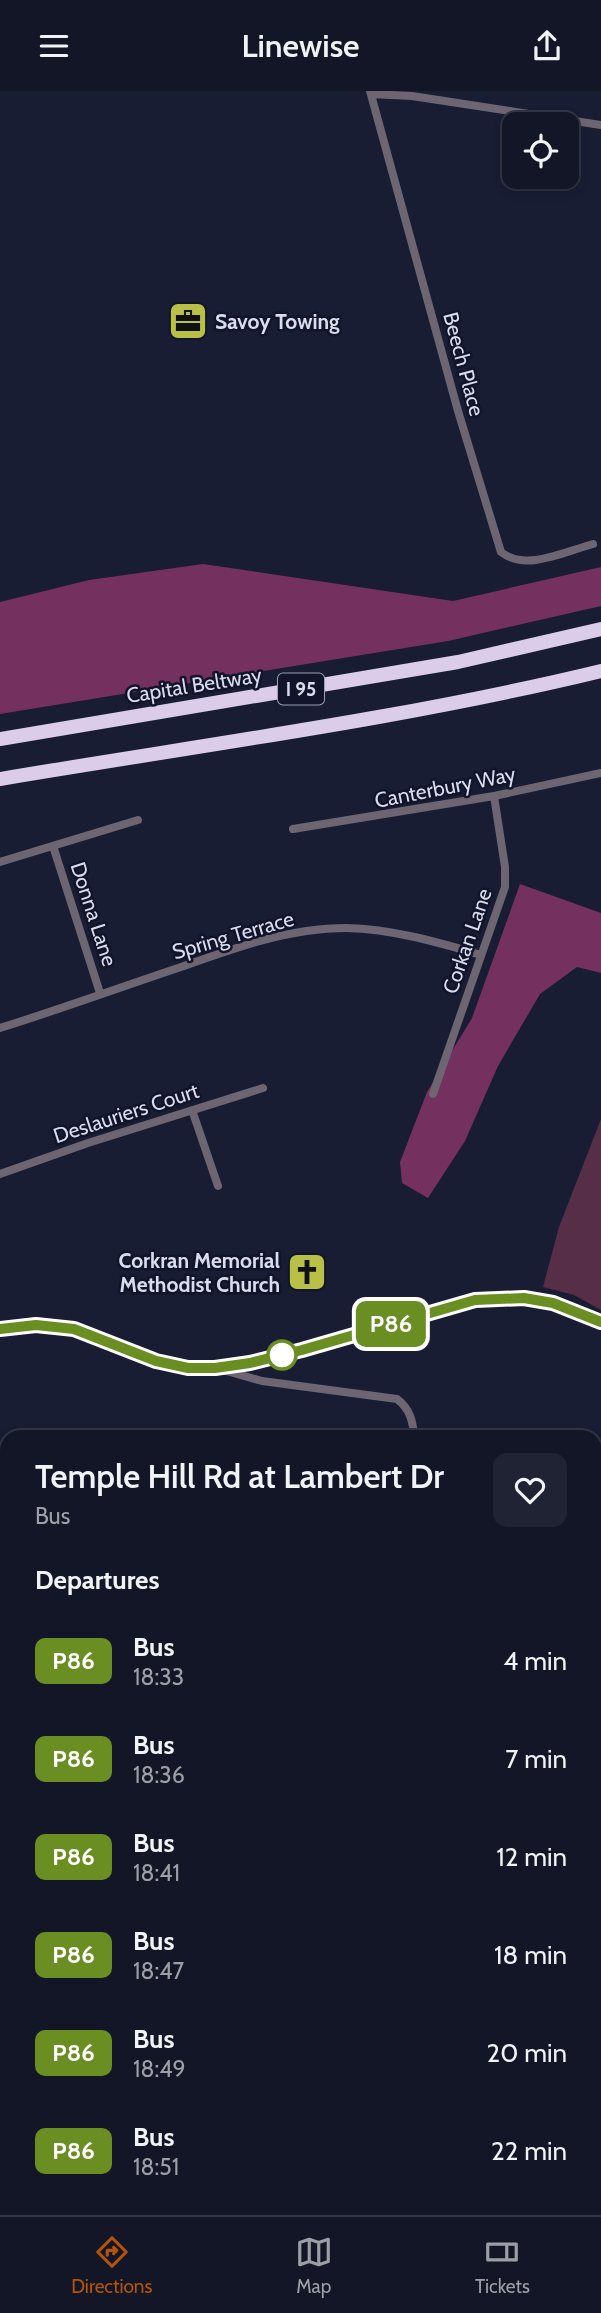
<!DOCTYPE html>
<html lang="en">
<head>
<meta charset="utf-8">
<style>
  body { margin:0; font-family:Cabin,sans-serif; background:#202333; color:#f1f3f6; height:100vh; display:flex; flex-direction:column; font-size:26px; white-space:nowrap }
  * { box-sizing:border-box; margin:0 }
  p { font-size:23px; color:#9d9fa7 }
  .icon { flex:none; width:38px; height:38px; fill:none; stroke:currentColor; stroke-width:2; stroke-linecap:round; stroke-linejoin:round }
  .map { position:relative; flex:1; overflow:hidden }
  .drawer { position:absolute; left:0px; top:1339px; width:602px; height:786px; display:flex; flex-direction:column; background:#131627; border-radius:21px 21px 0 0; box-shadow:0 4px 10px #0003,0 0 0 2px #323544 }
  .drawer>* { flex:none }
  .badge { padding:0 14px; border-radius:10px; font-size:24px; line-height:46px }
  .fabs { position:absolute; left:502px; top:21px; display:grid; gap:14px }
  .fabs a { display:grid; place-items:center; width:77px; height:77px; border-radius:14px; background:#131627; box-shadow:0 4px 10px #0003,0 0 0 2px #323544; font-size:35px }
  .map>.badge { position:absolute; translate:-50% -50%; box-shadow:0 0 0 4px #fff }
  h2 { padding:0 35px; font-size:26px; line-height:63px }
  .round { display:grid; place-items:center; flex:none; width:74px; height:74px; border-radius:14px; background:#202333 }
  .overview { display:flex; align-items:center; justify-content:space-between; height:119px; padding:0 35px }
  h1 { font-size:33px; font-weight:600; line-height:52px }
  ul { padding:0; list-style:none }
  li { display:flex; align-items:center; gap:21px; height:98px; padding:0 35px }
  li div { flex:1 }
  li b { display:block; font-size:26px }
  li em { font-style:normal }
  li .badge { min-width:77px; font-weight:700; text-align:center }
  header { display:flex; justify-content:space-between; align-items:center; height:91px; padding:0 35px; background:#131627; font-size:32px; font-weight:600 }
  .tabs { display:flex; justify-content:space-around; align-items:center; height:98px; border-top:2px solid #323544; background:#131627; font-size:19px; color:#9d9fa7 }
  .tabs a { display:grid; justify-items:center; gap:4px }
  .tabs .active { color:#b45309 }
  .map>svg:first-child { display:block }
  .green { fill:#562e48 }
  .forest { fill:#74305f }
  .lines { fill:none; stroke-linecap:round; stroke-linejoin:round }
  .minor { stroke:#6d6672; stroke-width:8 }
  .secondary { stroke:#998fa2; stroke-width:10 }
  .motorway { stroke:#dbccea; stroke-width:14 }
  .line-casing { stroke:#fff; stroke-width:16 }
  .line { stroke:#6b8e23; stroke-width:10 }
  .stop-dot { fill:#fff; stroke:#6b8e23; stroke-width:3.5 }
  .labels { text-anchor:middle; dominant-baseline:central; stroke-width:5; stroke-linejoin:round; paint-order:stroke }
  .shield { fill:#11142a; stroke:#9ca0b2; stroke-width:2 }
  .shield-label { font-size:19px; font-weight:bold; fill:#d8dcec }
  .poi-label { font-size:21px; font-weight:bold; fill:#d8dcec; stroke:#11142a; text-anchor:start }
  .street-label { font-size:21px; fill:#d8dcec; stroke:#11142a }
</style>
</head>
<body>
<header><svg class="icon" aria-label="menu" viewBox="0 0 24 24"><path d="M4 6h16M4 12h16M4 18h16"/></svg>Linewise<svg class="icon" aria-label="share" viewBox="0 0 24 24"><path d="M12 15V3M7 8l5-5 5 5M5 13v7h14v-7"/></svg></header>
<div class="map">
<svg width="601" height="2124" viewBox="0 0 601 2124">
  <rect width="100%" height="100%" fill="#191d34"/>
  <path class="green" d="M601,1028v191l-27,-15 -31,-8 16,-60z"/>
  <path class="forest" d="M203,473l250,37 148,-34v39l-153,35 -448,73v-112l89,-22z
    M520,793l81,29v60l-24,-6 -37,27 -42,72 -33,75 -37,57 -26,-15 -2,-21 27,-70 45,-74z
    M595,1801l6,2v321h-82l3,-6h73z"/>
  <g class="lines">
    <path class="minor" d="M370,0l88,320 43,141c25,20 65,-1 92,-8
      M371,3l41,2 189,29
      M293,738l201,-33 107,-23
      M53,755l47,147
      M0,771l138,-42
      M0,937c61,-19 121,-41 181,-61 53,-19 108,-39 165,-39 46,1 92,14 135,27
      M433,1003l72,-207v-20l-11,-71
      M192,1019l26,76
      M0,1083l88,-31 175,-55
      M216,1277l46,13 135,18c13,10 16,22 17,38
      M0,1421h7
      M0,1528l7,10
      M595,1730l6,2
      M0,1858l7,41
      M0,1930l7,-2
      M0,2065l7,-2
      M57,2118l3,6
      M386,2124l2,-6"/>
    <path class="secondary" d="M0,1238l36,-4 38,4 82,32 32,7h28l34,-5 52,-13 173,-50 49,-2 29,5 48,19"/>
    <path class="motorway" d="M0,648l458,-77 143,-33
      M0,688c201,-34 403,-60 601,-108"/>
  </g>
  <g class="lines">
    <g class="line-casing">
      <path id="line" d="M0,1238l36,-4 38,4 82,32 32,7h27l35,-5 52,-13 173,-50 49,-2 29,5 48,19"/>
    </g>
    <use href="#line" class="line"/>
  </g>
  <defs>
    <g id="office-square" transform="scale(2.0125)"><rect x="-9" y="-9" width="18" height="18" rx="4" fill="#b9c046" stroke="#11142a"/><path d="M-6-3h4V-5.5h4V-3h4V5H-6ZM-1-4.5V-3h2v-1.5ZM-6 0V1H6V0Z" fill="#111"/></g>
    <g id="church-square" transform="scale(2.0125)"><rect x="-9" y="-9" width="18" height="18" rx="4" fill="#b9c046" stroke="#11142a"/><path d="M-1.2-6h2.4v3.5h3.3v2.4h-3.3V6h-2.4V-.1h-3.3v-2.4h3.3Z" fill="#111"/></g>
  </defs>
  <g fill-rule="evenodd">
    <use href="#office-square" x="188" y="230"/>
    <use href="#church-square" x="307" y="1181"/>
  </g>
  <circle class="stop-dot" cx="282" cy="1264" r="14"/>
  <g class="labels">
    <rect class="shield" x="278" y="582.5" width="46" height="31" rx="5"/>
    <g class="shield-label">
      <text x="301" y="598">I 95</text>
    </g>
    <g class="poi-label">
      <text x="215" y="230">Savoy Towing</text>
      <text x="280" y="1169" text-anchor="end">Corkran Memorial<tspan x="280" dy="24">Methodist Church</tspan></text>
    </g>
    <g class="street-label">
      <text transform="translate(464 273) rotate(75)">Beech Place</text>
      <text transform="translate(194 594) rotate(-9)">Capital Beltway</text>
      <text transform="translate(445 696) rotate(-11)">Canterbury Way</text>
      <text transform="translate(94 823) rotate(72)">Donna Lane</text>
      <text transform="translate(233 844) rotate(-16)">Spring Terrace</text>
      <text transform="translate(467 850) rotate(-71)">Corkan Lane</text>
      <text transform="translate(126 1022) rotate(-18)">Deslauriers Court</text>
    </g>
  </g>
</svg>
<div class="fabs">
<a><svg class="icon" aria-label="locate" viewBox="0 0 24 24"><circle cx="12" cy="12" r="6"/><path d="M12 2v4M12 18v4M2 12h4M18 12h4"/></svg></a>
</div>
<b class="badge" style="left:391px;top:1233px;background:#6b8e23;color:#fff">P86</b>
<section class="drawer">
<div class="overview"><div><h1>Temple Hill Rd at Lambert Dr</h1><p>Bus</p></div><a class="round"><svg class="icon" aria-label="heart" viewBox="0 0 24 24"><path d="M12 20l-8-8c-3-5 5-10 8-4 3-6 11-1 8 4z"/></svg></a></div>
<h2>Departures</h2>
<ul>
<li><span class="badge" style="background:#6b8e23;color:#fff">P86</span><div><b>Bus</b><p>18:33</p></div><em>4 min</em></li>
<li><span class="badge" style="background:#6b8e23;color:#fff">P86</span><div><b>Bus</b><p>18:36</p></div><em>7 min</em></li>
<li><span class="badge" style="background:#6b8e23;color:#fff">P86</span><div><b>Bus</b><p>18:41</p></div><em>12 min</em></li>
<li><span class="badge" style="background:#6b8e23;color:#fff">P86</span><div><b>Bus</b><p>18:47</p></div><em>18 min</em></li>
<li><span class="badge" style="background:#6b8e23;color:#fff">P86</span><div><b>Bus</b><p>18:49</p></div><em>20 min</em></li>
<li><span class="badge" style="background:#6b8e23;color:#fff">P86</span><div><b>Bus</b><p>18:51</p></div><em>22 min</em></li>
</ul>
</section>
</div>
<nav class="tabs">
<a class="active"><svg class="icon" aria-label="directions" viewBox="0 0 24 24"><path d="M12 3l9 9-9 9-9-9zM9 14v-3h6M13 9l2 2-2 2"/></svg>Directions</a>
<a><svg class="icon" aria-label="map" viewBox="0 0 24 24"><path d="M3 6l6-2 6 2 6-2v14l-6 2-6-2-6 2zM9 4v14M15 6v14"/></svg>Map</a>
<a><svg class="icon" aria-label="tickets" viewBox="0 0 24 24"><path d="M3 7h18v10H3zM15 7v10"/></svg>Tickets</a>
</nav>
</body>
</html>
